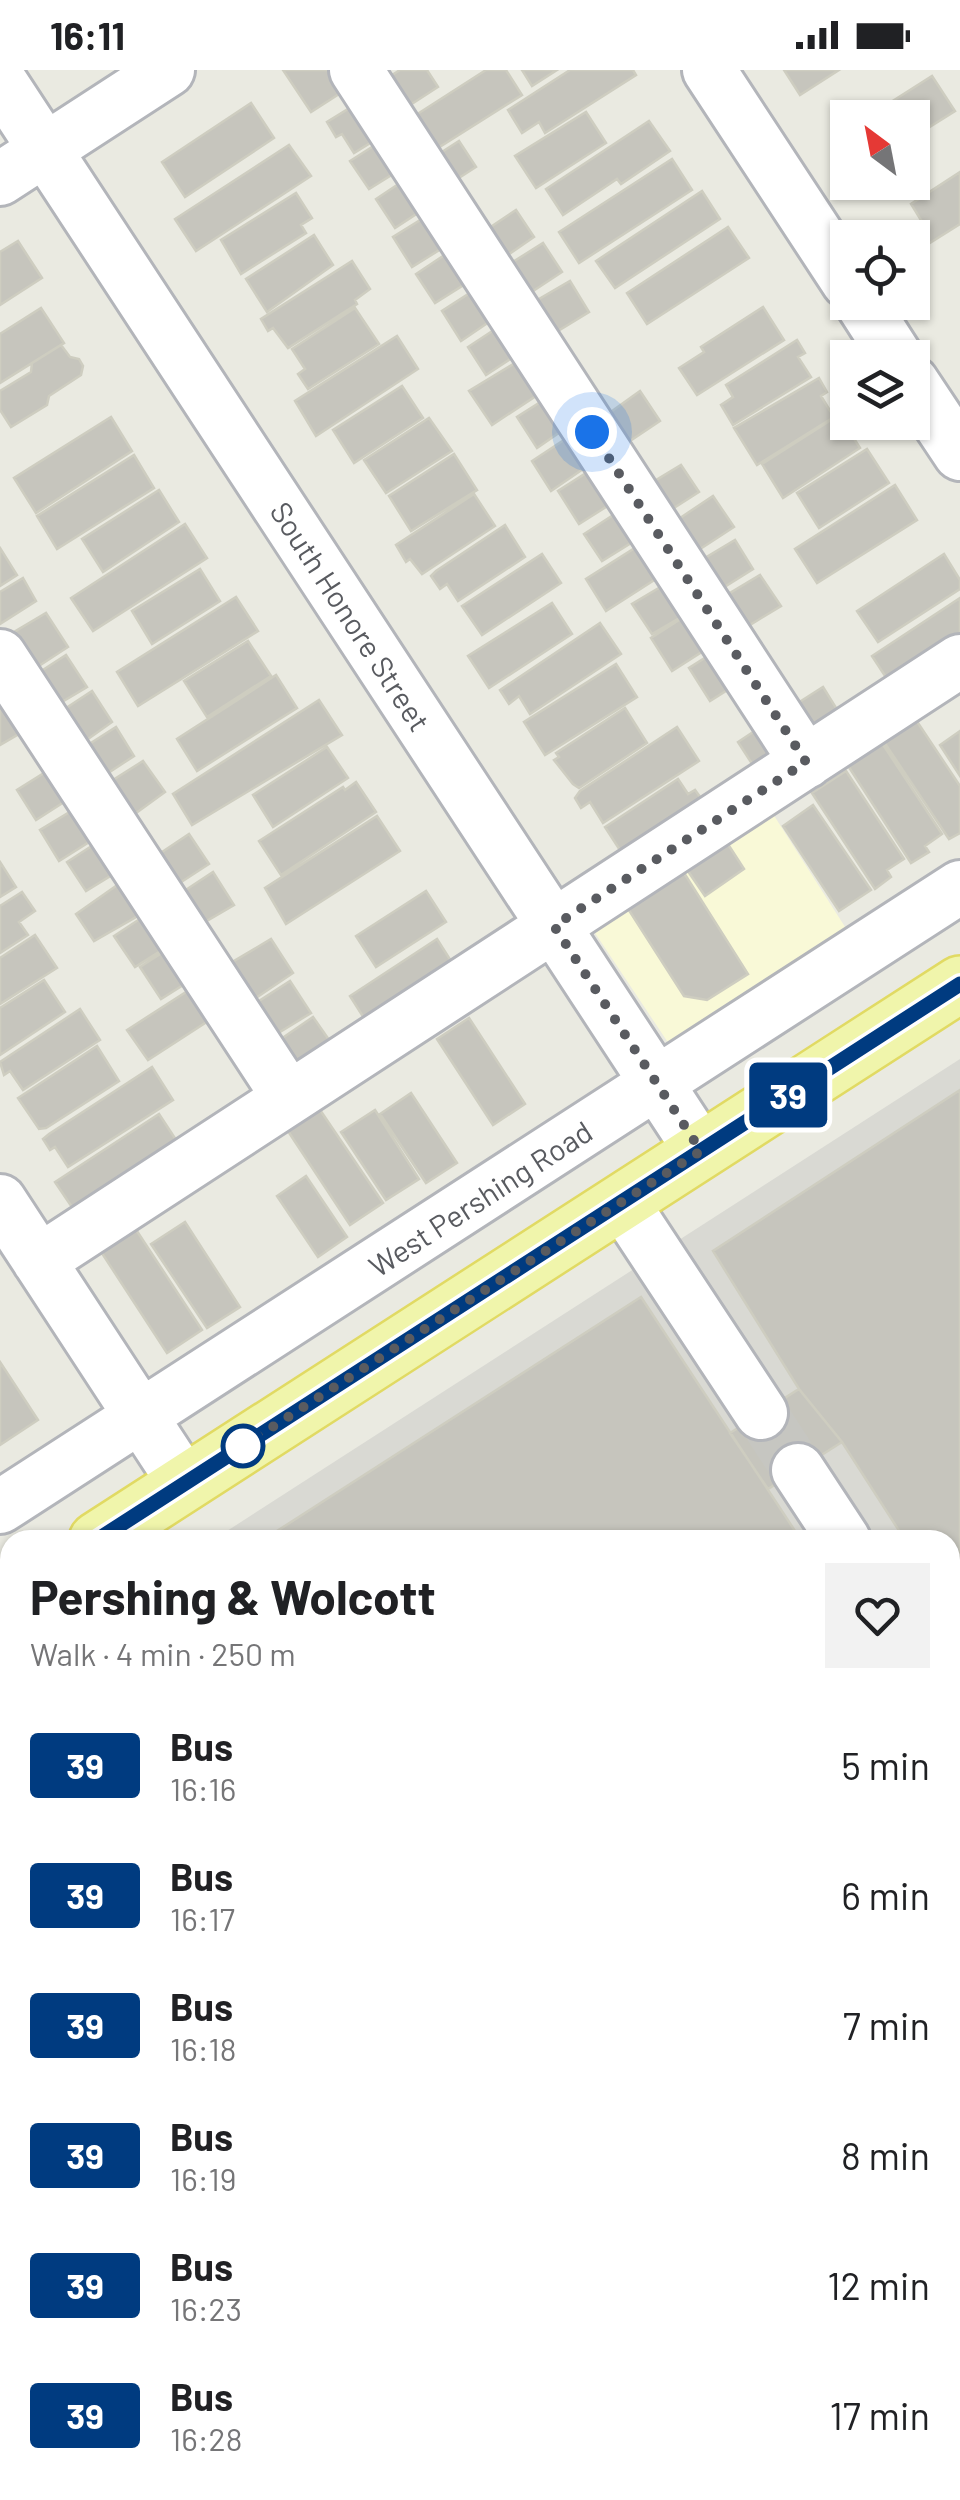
<!DOCTYPE html>
<html lang="en">
<head>
<meta charset="utf-8">
<style>
  body { margin:0; font-family:Barlow,sans-serif; background:#f2f2f2; color:#202124; height:100vh; display:flex; flex-direction:column; font-size:38px; white-space:nowrap }
  * { box-sizing:border-box; margin:0 }
  p { font-size:32px; color:#757577 }
  .icon { flex:none; width:55px; height:55px; fill:none; stroke:currentColor; stroke-width:2; stroke-linecap:round; stroke-linejoin:round }
  .map { position:relative; flex:1; overflow:hidden }
  .drawer { position:absolute; left:0px; top:1460px; width:960px; height:970px; display:flex; flex-direction:column; background:#fff; border-radius:30px 30px 0 0; box-shadow:0 2px 8px #0004 }
  .drawer>* { flex:none }
  .badge { padding:0 20px; border-radius:8px; font-size:35px; line-height:65px }
  .needle { width:65px; rotate:328deg }
  .controls { position:absolute; left:830px; top:30px; display:grid; gap:20px }
  .controls a { display:grid; place-items:center; width:100px; height:100px; border-radius:0px; background:#fff; box-shadow:0 2px 8px #0004; font-size:50px }
  .you { position:absolute; width:50px; height:50px; margin:-25px; border:8px solid #fff; border-radius:50%; background:#1a73e8; box-shadow:0 0 0 15px #1a73e833 }
  .map>.badge { position:absolute; translate:-50% -50%; box-shadow:0 0 0 5px #fff }
  .round { display:grid; place-items:center; flex:none; width:105px; height:105px; border-radius:0px; background:#f2f2f2 }
  .headline { display:flex; align-items:center; justify-content:space-between; height:170px; padding:0 30px }
  h1 { font-size:48px; font-weight:700; line-height:75px }
  ul { padding:0; list-style:none }
  li { display:flex; align-items:center; gap:30px; height:130px; padding:0 30px }
  li div { flex:1 }
  li b { display:block; font-size:38px }
  li em { font-style:normal }
  li .badge { min-width:110px; font-weight:700; text-align:center }
  .status { display:flex; justify-content:space-between; align-items:center; height:70px; padding:0 50px; background:#fff; direction:ltr }
  .status svg { height:28px; fill:currentColor }
  .map>svg:first-child { display:block }
  .commercial { fill:#f9f9d7 }
  .industrial { fill:#d9d9d3 }
  .building { fill:#c6c5bd; stroke:#cecdc0; stroke-width:2.5 }
  .lines { fill:none; stroke-linecap:round; stroke-linejoin:round }
  .minor-tunnel { stroke:#c6c6c1; stroke-width:52; stroke-dasharray:52 26; stroke-linecap:butt }
  .minor-casing { stroke:#b3b5ba; stroke-width:58 }
  .major-casing { stroke:#e1da63; stroke-width:60 }
  .path { stroke:#9ac0ad; stroke-width:6; stroke-dasharray:10 5; stroke-linecap:butt }
  .minor { stroke:#fff; stroke-width:52 }
  .major { stroke:#f0f5ab; stroke-width:55 }
  .line-casing { stroke:#fff; stroke-width:22 }
  .line { stroke:#003b80; stroke-width:15 }
  .walk { stroke:#595b60; stroke-width:10; stroke-dasharray:0 18 }
  .stop-dot { fill:#fff; stroke:#003b80; stroke-width:5 }
  .labels { text-anchor:middle; dominant-baseline:central; stroke-width:8; stroke-linejoin:round; paint-order:stroke }
  .street-label { font-size:30px; fill:#595b60; stroke:#fff }
</style>
</head>
<body>
<div class="status"><b>16:11</b><svg viewBox="0 0 49 12"><path d="M0 12V9h3v3zM5 12V6h3v6zM10 12V3h3v9zM15 12V0h3v12zM26 1h20v11H26zM47 4h2v5h-2z"/></svg></div>
<div class="map">
<svg width="960" height="2430" viewBox="0 0 960 2430">
  <rect width="100%" height="100%" fill="#eaeae1"/>
  <path class="commercial" d="M759,722l88,138 -178,114 -90,-135z"/>
  <path class="industrial" d="M960,989v1101l-10,7v-627h-737z
    M10,1601v819h768l6,10h-784v-823z"/>
  <path class="building" d="M283,0h51l13,19 -36,23z
    M400,0h27l11,17 -31,20 -18,-30z
    M486,0h20l16,25 -92,58 -22,-33z
    M522,0h35l-25,16z
    M570,0h63l3,5 -91,58 -6,-11 -17,11 -14,-23z
    M784,0h55l-39,25z
    M932,6l23,35 -43,27v-20h-46z
    M361,31l22,34 -29,18 -12,-19 -6,3 -9,-15z
    M251,33l23,35 -89,59 -23,-35z
    M586,42l20,31 -70,45 -21,-32z
    M649,51l21,30 -49,33 -4,-5 -54,36 -17,-26z
    M383,70l18,29 -32,20 -19,-28z
    M459,71l17,26 -25,16 -17,-26z
    M289,75l22,31 -115,75 -21,-32z
    M672,89l20,31 -113,73 -20,-31z
    M960,102v52l-35,22 -9,-15 8,-6 -13,-21z
    M409,107l18,30 -32,21 -19,-29z
    M702,121l18,28 -105,69 -19,-27z
    M296,123l16,25 -11,7 5,8 -65,41 -20,-34z
    M516,140l18,27 -32,22 -19,-27z
    M430,144l19,30 -37,23 -19,-30z
    M728,157l21,31 -102,66 -20,-31z
    M314,165l19,30 -66,47 -21,-33z
    M18,171l24,37 -42,27v-53z
    M543,173l19,29 -35,23 -19,-30z
    M452,180l18,31 -35,22 -19,-29z
    M352,191l18,28 -15,11 2,4 -69,44 -15,-20 -5,3 -7,-12z
    M570,211l19,31 -36,22 -19,-32z
    M476,219l19,29 -34,23 -19,-30z
    M763,237l21,33 -87,55 -18,-27 25,-16 -3,-5z
    M41,238l23,35 -64,40v-49z
    M355,238l24,36 -71,45 -10,-15 7,-5 -13,-20z
    M503,254l18,28 -35,23 -18,-28z
    M397,266l21,33 -102,67 -21,-35z
    M797,270l8,13 -7,4 13,20 -78,48 -12,-20 12,-8 -7,-12z
    M61,275l9,12 9,2 4,7 -2,9 -32,21 -2,9 -36,22 -11,-17v-19l31,-19 1,-9z
    M528,285l20,33 -56,37 -23,-34z
    M819,308l8,14 -6,4 13,21 -77,48 -23,-37z
    M402,316l21,32 -69,45 -21,-33z
    M640,321l20,30 -36,24 -19,-29z
    M550,326l19,30 -32,22 -20,-31z
    M839,345l21,33 -77,50 -21,-34z
    M111,347l21,34 -96,62 -22,-35z
    M429,348l23,33 -66,42 -22,-33z
    M570,366l19,29 -38,26 -19,-30z
    M867,379l22,34 -70,45 -22,-35z
    M454,384l23,36 -66,41 -22,-35z
    M134,385l20,33 -97,61 -20,-33z
    M681,395l18,27 -33,21 -18,-28z
    M594,398l23,32 -38,24 -21,-33z
    M895,415l22,35 -100,63 -22,-34z
    M159,420l20,32 -76,50 -21,-33z
    M474,424l21,32 -73,48 -12,-15 -4,3 -10,-17z
    M713,426l21,31 -37,24 -20,-31z
    M621,440l18,28 -37,23 -18,-27z
    M185,454l22,34 -114,73 -22,-33z
    M505,455l20,32 -67,44 -11,-17 -7,5 -9,-13 5,-5z
    M735,470l18,29 -35,22 -18,-30z
    M646,471l13,36 -53,34 -20,-32z
    M0,478l17,27 -17,11z
    M542,484l19,29 -79,52 -20,-29z
    M944,484l16,26v9l-82,53 -21,-31z
    M200,499l20,32 -68,43 -20,-33z
    M760,505l21,31 -36,22 -20,-32z
    M23,508l13,23 -36,23v-32z
    M669,512l19,31 -36,21 -20,-30z
    M236,527l22,34 -120,75 -21,-34z
    M960,528v51l-65,42 -23,-35z
    M552,533l20,31 -83,54 -21,-32z
    M46,543l22,34 -40,26 -24,-35z
    M690,543l21,33 -39,25 -21,-33z
    M600,553l21,31 -91,60 -11,-18 -10,8 -9,-14z
    M248,571l23,35 -64,41 -23,-36z
    M719,579l21,33 -30,19 -21,-33z
    M66,585l21,32 -32,19 -20,-31z
    M616,594l21,33 -92,58 -21,-33z
    M276,605l21,33 -100,63 -20,-32z
    M823,617l20,32 -32,20 -21,-31z
    M92,621l20,31 -31,22 -21,-32z
    M0,630l26,30 -26,15z
    M319,630l23,35 -150,90 -19,-31z
    M625,638l22,35 -68,45 -6,-4 -19,-24 5,-3 -3,-4z
    M916,650l44,66v47l-11,6 -65,-97z
    M765,654l20,31 -27,18 -20,-31z
    M116,657l18,29 -32,21 -19,-29z
    M677,657l22,34 -96,62 -13,-21 -9,6 -6,-10 5,-7z
    M960,661v45l-20,-31z
    M876,664l66,100 -17,12 4,6 -18,11 -68,-105z
    M327,677l21,31 -75,49 -20,-32z
    M143,691l22,31 -33,24 -22,-34z
    M52,698l20,29 -36,23 -19,-30z
    M846,701l58,88 -17,11 4,7 -16,12 -63,-96z
    M678,709l10,15 7,-4 13,18 -81,53 -22,-34z
    M356,712l20,30 -95,63 -22,-34 84,-54 2,3z
    M813,735l58,85 -32,21 -56,-85z
    M78,737l19,30 -38,24 -19,-31z
    M377,746l23,35 -114,73 -21,-36z
    M189,764l20,30 -34,22 -19,-30z
    M722,765l22,34 -39,27 -24,-35z
    M101,770l19,30 -34,21 -19,-29z
    M0,792l16,25 -16,10z
    M679,795l69,109 -41,26 -23,-4 -61,-95z
    M213,802l21,33 -36,21 -20,-31z
    M123,811l20,32 -49,28 -18,-27z
    M426,821l20,31 -70,45 -20,-31z
    M22,822l13,19 -16,11 9,13 -28,18v-47z
    M149,843l21,32 -35,22 -21,-31z
    M35,865l22,33 -57,36v-46z
    M271,869l22,34 -40,27 -24,-36z
    M437,869l21,33 -89,54 -19,-30z
    M171,877l20,33 -30,19 -21,-32z
    M44,910l21,32 -65,43v-47z
    M290,911l21,32 -36,22 -19,-32z
    M200,913l19,31 -71,46 -21,-30z
    M80,939l20,31 -77,50 -13,-19 -6,4 -4,-13z
    M313,947l21,30 -35,24 -21,-30z
    M469,948l56,86 -32,21 -56,-86z
    M97,976l22,35 -73,47 -7,1 -21,-31z
    M152,997l21,33 -105,67 -13,-20 -5,3 -7,-11 6,-5z
    M960,1020v534l-10,-15v-69h-45l-63,-98 -43,-53 -86,-138z
    M411,1023l46,70 -31,20 -46,-69z
    M314,1031l69,102 -33,22 -68,-103z
    M375,1040l44,69 -33,21 -45,-68z
    M159,1044l21,32 -102,70 -23,-34z
    M306,1106l41,61 -29,20 -41,-61z
    M129,1149l73,111 -35,23 -73,-112z
    M185,1152l55,85 -33,21 -56,-84z
    M641,1227l160,243h-538z
    M0,1292l38,58 -38,25z
    M799,1319l43,53 -74,47 -38,-56z
    M10,1634v364l-10,6v-363z
    M950,1700l10,16v8l-10,7z
    M960,1767v323l-3,2 -7,-10v-308z
    M10,2091v200l-10,-16v-177z
    M0,2373l10,16v31h20l3,4 7,-4h486l-16,10h-413l-3,-5 -8,5h-86z"/>
  <g class="lines">
    <path class="minor-tunnel" d="M761,1343l37,57"/>
    <g class="minor-casing">
      <path id="minor" d="M356,0l450,692
        M709,0l139,212
        M0,11l701,1070
        M0,109l168,-109
        M861,232l36,56
        M912,312l48,72
        M0,586l289,442
        M0,1131l185,283
        M622,1132l139,211
        M39,1191l921,-600
        M798,1400l46,70
        M0,1437l960,-620
        M950,1631l10,15
        M0,2049l10,-7
        M0,2331l10,15
        M58,2420l7,10
        M660,2430l14,-10"/>
    </g>
    <g class="major-casing">
      <path id="major" d="M97,1470l863,-556
        M0,1533l10,-7"/>
    </g>
    <path class="path" d="M950,2182l10,-23
      M950,2210l10,15"/>
    <use href="#minor" class="minor"/>
    <use href="#major" class="major"/>
  </g>
  <g class="lines">
    <g class="line-casing">
      <path id="line" d="M97,1470l863,-556"/>
    </g>
    <use href="#line" class="line"/>
    <path class="walk" d="M243,1376l458,-295 -147,-225 252,-164 -214,-330"/>
  </g>
  <circle class="stop-dot" cx="243" cy="1376" r="20"/>
  <g class="labels">
    <g class="street-label">
      <text transform="translate(351 546) rotate(57)">South Honore Street</text>
      <text transform="translate(480 1128) rotate(-33)">West Pershing Road</text>
    </g>
  </g>
</svg>
<div class="controls">
<a><svg class="needle" viewBox="-14 -14 28 28"><path d="M0-13l5 13h-10z" fill="#e53935"/><path d="M0 13l5-13h-10z" fill="#757577"/></svg></a>
<a><svg class="icon" aria-label="locate" viewBox="0 0 24 24"><circle cx="12" cy="12" r="6"/><path d="M12 2v4M12 18v4M2 12h4M18 12h4"/></svg></a>
<a><svg class="icon" aria-label="layers" viewBox="0 0 24 24"><path d="M12 4l9 5-9 5-9-5zM3 14l9 5 9-5"/></svg></a>
</div>
<div class="you" style="left:592px;top:362px"></div>
<b class="badge" style="left:788px;top:1025px;background:#003b80;color:#fff">39</b>
<section class="drawer">
<div class="headline"><div><h1>Pershing &amp; Wolcott</h1><p>Walk · 4 min · 250 m</p></div><a class="round"><svg class="icon" aria-label="heart" viewBox="0 0 24 24"><path d="M12 20l-8-8c-3-5 5-10 8-4 3-6 11-1 8 4z"/></svg></a></div>
<ul>
<li><span class="badge" style="background:#003b80;color:#fff">39</span><div><b>Bus</b><p>16:16</p></div><em>5 min</em></li>
<li><span class="badge" style="background:#003b80;color:#fff">39</span><div><b>Bus</b><p>16:17</p></div><em>6 min</em></li>
<li><span class="badge" style="background:#003b80;color:#fff">39</span><div><b>Bus</b><p>16:18</p></div><em>7 min</em></li>
<li><span class="badge" style="background:#003b80;color:#fff">39</span><div><b>Bus</b><p>16:19</p></div><em>8 min</em></li>
<li><span class="badge" style="background:#003b80;color:#fff">39</span><div><b>Bus</b><p>16:23</p></div><em>12 min</em></li>
<li><span class="badge" style="background:#003b80;color:#fff">39</span><div><b>Bus</b><p>16:28</p></div><em>17 min</em></li>
</ul>
</section>
</div>
</body>
</html>
